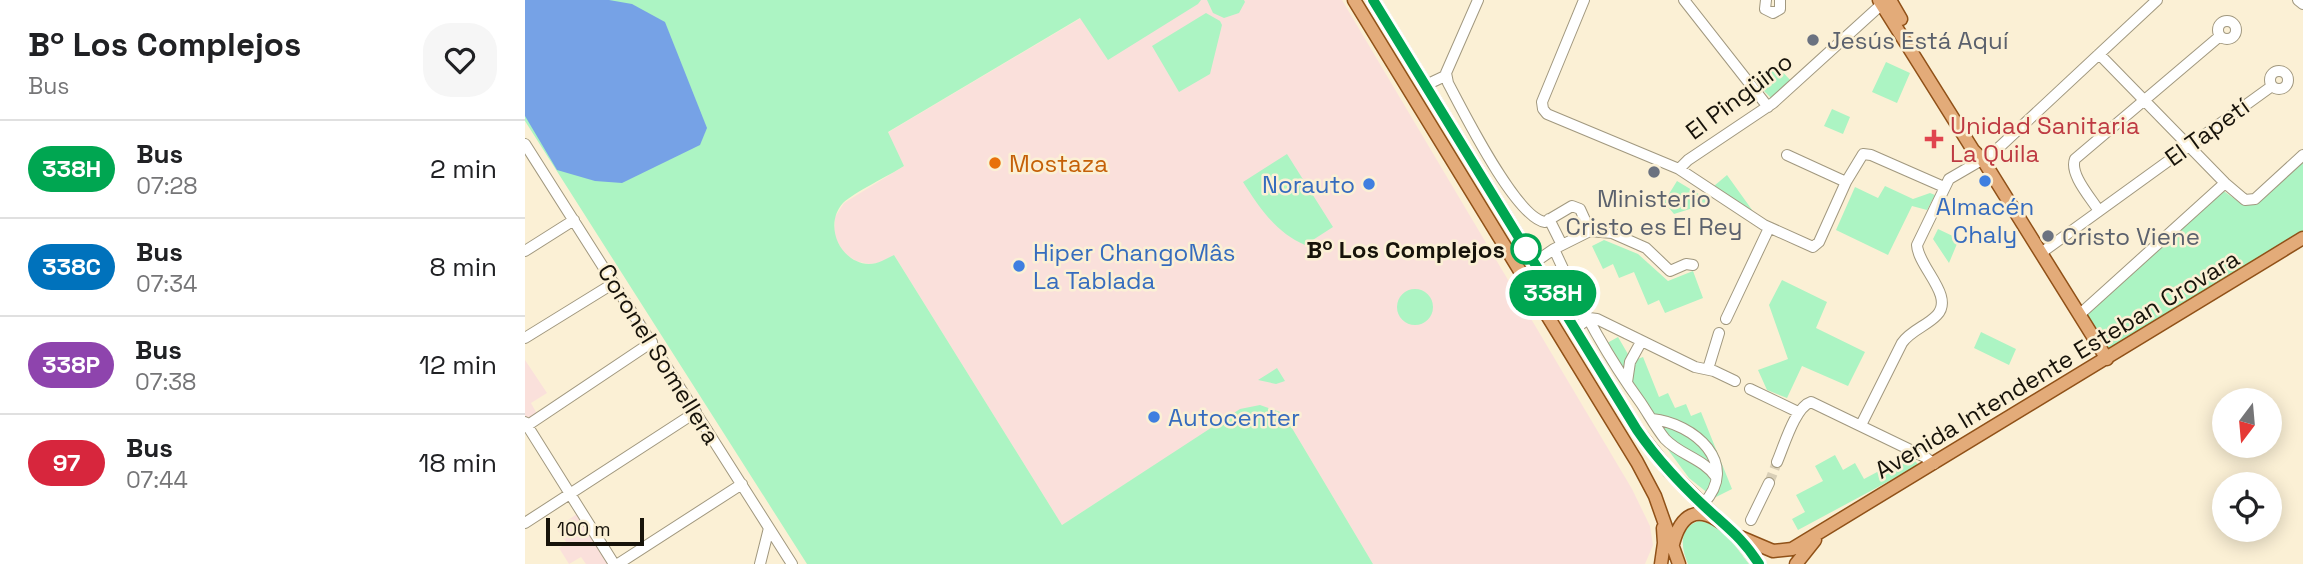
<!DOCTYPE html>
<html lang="en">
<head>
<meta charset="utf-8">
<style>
  body { margin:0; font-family:"Space Grotesk",sans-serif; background:#f6f6f6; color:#202124; height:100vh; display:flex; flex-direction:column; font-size:26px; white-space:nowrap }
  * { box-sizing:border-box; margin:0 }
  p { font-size:23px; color:#757577 }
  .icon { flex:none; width:38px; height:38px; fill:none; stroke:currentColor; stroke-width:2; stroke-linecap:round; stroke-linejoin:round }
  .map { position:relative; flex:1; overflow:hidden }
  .drawer { display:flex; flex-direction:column; background:#fff; width:525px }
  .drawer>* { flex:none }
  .badge { padding:0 14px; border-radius:23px; font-size:24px; line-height:46px }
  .needle { width:46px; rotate:196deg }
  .controls { position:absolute; left:1687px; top:388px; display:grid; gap:14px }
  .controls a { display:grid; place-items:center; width:70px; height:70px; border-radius:50%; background:#fff; box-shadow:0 4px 18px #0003; font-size:35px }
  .scale { position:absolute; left:21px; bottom:18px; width:98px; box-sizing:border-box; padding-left:7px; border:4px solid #17130a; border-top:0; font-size:19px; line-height:24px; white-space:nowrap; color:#17130a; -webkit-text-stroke:5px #fbf0d5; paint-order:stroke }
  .map>.badge { position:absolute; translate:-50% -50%; box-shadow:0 0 0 4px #fff }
  .round { display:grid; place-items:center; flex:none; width:74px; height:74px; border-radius:28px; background:#f6f6f6 }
  .summary { display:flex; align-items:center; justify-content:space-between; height:119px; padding:0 28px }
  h1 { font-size:33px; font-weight:800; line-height:52px }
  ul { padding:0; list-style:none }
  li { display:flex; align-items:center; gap:21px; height:98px; padding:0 28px; border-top:2px solid #e0e0e0 }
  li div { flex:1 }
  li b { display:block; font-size:26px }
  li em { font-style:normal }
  li .badge { min-width:77px; font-weight:700; text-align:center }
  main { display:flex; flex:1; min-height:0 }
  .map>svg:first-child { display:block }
  .commercial { fill:#fae0db }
  .green { fill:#acf4c3 }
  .water { fill:#76a2e6 }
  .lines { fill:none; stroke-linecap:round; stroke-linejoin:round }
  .minor-tunnel { stroke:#d9cfb7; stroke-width:10; stroke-dasharray:10 5; stroke-linecap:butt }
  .minor-casing { stroke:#a1987f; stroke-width:12 }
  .major-casing { stroke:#905118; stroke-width:15 }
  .minor { stroke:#fff; stroke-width:10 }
  .major { stroke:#e3ab79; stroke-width:12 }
  .line-casing { stroke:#fff; stroke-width:16 }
  .line { stroke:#00a651; stroke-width:10 }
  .worship-dot { fill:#6b7280; stroke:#fbf0d5; stroke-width:2.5 }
  .health-dot { fill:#e0444e; stroke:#fbf0d5; stroke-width:2.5 }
  .food-dot { fill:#e8710a; stroke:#fbf0d5; stroke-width:2.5 }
  .shop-dot { fill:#3f7fe0; stroke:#fbf0d5; stroke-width:2.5 }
  .stop-dot { fill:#fff; stroke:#00a651; stroke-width:3.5 }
  .labels { text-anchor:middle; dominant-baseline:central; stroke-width:5; stroke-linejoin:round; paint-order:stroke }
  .worship-label { font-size:24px; fill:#5b616d; stroke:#fbf0d5; text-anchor:start }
  .street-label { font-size:24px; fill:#17130a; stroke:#fbf0d5 }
  .health-label { font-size:24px; fill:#be3a42; stroke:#fbf0d5; text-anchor:start }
  .food-label { font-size:24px; fill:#c56008; stroke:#fbf0d5; text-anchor:start }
  .shop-label { font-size:24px; fill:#366cbe; stroke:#fbf0d5; text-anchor:start }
  .stop-label { font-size:24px; font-weight:bold; fill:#17130a; stroke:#fbf0d5; text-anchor:end }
</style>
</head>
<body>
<main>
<section class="drawer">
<div class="summary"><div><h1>Bº Los Complejos</h1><p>Bus</p></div><a class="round"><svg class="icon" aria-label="heart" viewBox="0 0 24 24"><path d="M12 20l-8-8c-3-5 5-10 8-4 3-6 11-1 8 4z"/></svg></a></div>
<ul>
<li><span class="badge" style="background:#00a651;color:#fff">338H</span><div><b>Bus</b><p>07:28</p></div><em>2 min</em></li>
<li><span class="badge" style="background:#0072bc;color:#fff">338C</span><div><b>Bus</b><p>07:34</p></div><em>8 min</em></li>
<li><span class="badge" style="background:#8e44ad;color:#fff">338P</span><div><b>Bus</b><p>07:38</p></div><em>12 min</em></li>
<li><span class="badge" style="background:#d7263d;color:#fff">97</span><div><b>Bus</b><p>07:44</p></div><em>18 min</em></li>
</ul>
</section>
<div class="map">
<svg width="1778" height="564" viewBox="0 0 1778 564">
  <rect width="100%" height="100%" fill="#fbf0d5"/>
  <path class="commercial" d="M676,0h141l290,489 18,37 3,19 -8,19h-272l-90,-151 -43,-3 -178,115 -168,-270 -14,8 -11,1 -13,-3 -12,-8 -10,-17 1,-19 9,-14 60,-37 -17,-33 194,-115z
    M0,360l22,33 -16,10 6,11 -7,4 -5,-2z
    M52,514l31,50h-22l-5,-7 -12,7 -10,-16 8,-5 -11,-15z"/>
  <path class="green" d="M0,0h676l-3,4 -90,56 -28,-42 -192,114 16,34c-14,9 -51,27 -61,37 -20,22 -3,60 26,61 9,0 17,-5 25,-9l168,270 178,-116 20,-4 23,8 90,151h-566l-282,-443z
    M682,0h37l1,2 -6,11 -15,5 -11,-5z
    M681,13l14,8 2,4 -12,49 -31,18 -27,-46z
    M1361,62l24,11 -13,30 -25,-11z
    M1252,66l16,17 -19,18 -16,-16z
    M1307,109l18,8 -7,17 -19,-8z
    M762,154l46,73 -28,18c-29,-12 -46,-38 -62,-63z
    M1778,161v71l-190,116 -9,-1 -18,-32 2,-4 133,-120 4,1 17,12 14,-1z
    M1202,175l28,39 -41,-28z
    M1152,181l35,21 -38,12 -10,-12z
    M1360,186l28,13 17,-6 5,2 -8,15 -15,-4 -24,49 -52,-25 19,-43 23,11z
    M1413,229l21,10 -10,24 -16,-24z
    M1079,240l34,14 30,27 25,-10 10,27 -38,15 -6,-13 -11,5 -14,-33 -15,6 -6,-14 -10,5 -11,-23z
    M1257,280l45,22 -11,26 49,24 -17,34 -46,-20 -15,32 -20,-8 -9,-20 30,-11 -19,-54z
    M872 307a18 18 0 1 1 36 0a18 18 0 1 1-36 0Z
    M1456,332l35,17 -7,16 -35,-17z
    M1093,337l14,24 11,-4 16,40 9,-4 7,15 11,-4 5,12 10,-4 31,77 -18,9 -25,-20 -40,-54 -49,-77z
    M752,368l8,13 -9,3 -18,-4z
    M1310,455l8,15 12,-7 9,16 45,-24 10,10 -121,65 -6,-11 13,-7 -9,-17 27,-14 -8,-15z
    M1174,521c23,3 37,26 50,43h-61c-7,-16 -10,-37 11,-43z"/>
  <path class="water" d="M0,0h84l23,4 33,18 42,106 -7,17 -78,38 -27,-2 -38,-11 -32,-54z"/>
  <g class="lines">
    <path class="minor-tunnel" d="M1244,483l8,-21"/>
    <g class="minor-casing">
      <path id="minor" d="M953,0l-32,73 2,10c15,28 68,135 97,139l27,-16 8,3 10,22 -36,18c24,54 52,106 87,154 8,12 15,25 24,36 15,16 39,20 51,38
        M1059,0l-42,102 1,7 4,5 132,55 85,56 49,22 6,-5 27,-60 17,-28 8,1 73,32
        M1159,0l84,107
        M1241,0l-1,9 8,4 7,-4v-9
        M1773,0l5,4
        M1693 30a9 9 0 1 1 18 0a9 9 0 1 1-18 0Z
        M1574,54l126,129 20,17 10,-1 48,-44
        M1745 80a9 9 0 1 1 18 0a9 9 0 1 1-18 0Z
        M901,85l19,-9
        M0,144l267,420
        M1262,155l59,27
        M1154,169l9,-9 85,-57 109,-99
        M1574,211c-8,-13 -30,-37 -24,-52l145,-123
        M1024,219l12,24
        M1065,231l22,2 34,15 24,23 16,-7 7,1
        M0,251l49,-31
        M1516,253l231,-167
        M1010,262l19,-13
        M1554,315l146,-132
        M1201,319l43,-91
        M1050,329l14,-11 8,1 98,48 19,4 21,10
        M0,338l89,-55
        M1183,369l11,-36
        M1102,382l3,-20 11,-20
        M1225,389l48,23
        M1127,419c42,4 89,45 51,85
        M0,422l89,142
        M1336,425l41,-82c9,-13 25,-17 35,-28 18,-19 -19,-48 -20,-70l32,-66 43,-25 165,-154
        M0,427l127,-85
        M1252,462c7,-16 18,-55 34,-60l114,55 9,7
        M1226,520l18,-37
        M0,523l171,-111
        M93,564l124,-80
        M235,564l9,-36"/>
    </g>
    <g class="major-casing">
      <path id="major" d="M829,0l283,462 18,34 24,68
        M848,0l264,430 32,41 46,45
        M1354,0l94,150 10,10 124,199
        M1365,0l11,19
        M1215,537l33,14 19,-2 511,-311
        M1148,544c17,-65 67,-9 86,20
        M1136,564l3,-21 -1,-15
        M1271,564l19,-24"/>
    </g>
    <use href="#minor" class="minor"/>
    <use href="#major" class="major"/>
  </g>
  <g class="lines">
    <g class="line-casing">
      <path id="line" d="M848,0l264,430c22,32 49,60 78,86 19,17 30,26 44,48"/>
    </g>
    <use href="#line" class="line"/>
  </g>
  <g class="worship-dot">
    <circle cx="1288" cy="40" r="7"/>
    <circle cx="1129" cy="172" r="7"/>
    <circle cx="1523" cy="236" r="7"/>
  </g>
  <path class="health-dot" d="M1405.5 128.5h7v7h7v7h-7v7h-7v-7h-7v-7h7z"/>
  <circle class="food-dot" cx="470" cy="163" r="7"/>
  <g class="shop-dot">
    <circle cx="1460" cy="181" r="7"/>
    <circle cx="844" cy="184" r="7"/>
    <circle cx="494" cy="266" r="7"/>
    <circle cx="629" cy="417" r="7"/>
  </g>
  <circle class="stop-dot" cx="1001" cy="249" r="14"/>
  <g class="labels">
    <g class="worship-label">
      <text x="1302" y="40">Jesús Está Aquí</text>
      <text x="1129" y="198" text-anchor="middle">Ministerio<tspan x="1129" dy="28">Cristo es El Rey</tspan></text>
      <text x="1537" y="236">Cristo Viene</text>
    </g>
    <g class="street-label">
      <text transform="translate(1214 96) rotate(-37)">El Pingüino</text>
      <text transform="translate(1682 132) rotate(-36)">El Tapetí</text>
      <text transform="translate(134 354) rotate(58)">Coronel Somellera</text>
      <text transform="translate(1532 364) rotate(-31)">Avenida Intendente Esteban Crovara</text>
    </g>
    <g class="health-label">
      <text x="1425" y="125">Unidad Sanitaria<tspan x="1425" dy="28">La Quila</tspan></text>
    </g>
    <g class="food-label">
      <text x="484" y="163">Mostaza</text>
    </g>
    <g class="shop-label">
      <text x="830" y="184" text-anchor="end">Norauto</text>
      <text x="1460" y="206" text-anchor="middle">Almacén<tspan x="1460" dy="28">Chaly</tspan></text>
      <text x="508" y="252">Hiper ChangoMâs<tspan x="508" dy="28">La Tablada</tspan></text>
      <text x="643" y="417">Autocenter</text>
    </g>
    <g class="stop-label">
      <text x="980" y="249">Bº Los Complejos</text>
    </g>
  </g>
</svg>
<div class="controls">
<a><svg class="needle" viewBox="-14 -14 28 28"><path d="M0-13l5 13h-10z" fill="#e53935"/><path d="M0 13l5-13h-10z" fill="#757577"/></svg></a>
<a><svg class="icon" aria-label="locate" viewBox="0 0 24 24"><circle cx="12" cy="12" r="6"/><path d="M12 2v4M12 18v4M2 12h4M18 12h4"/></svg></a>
</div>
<div class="scale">100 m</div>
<b class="badge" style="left:1028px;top:293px;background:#00a651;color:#fff">338H</b>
</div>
</main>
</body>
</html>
